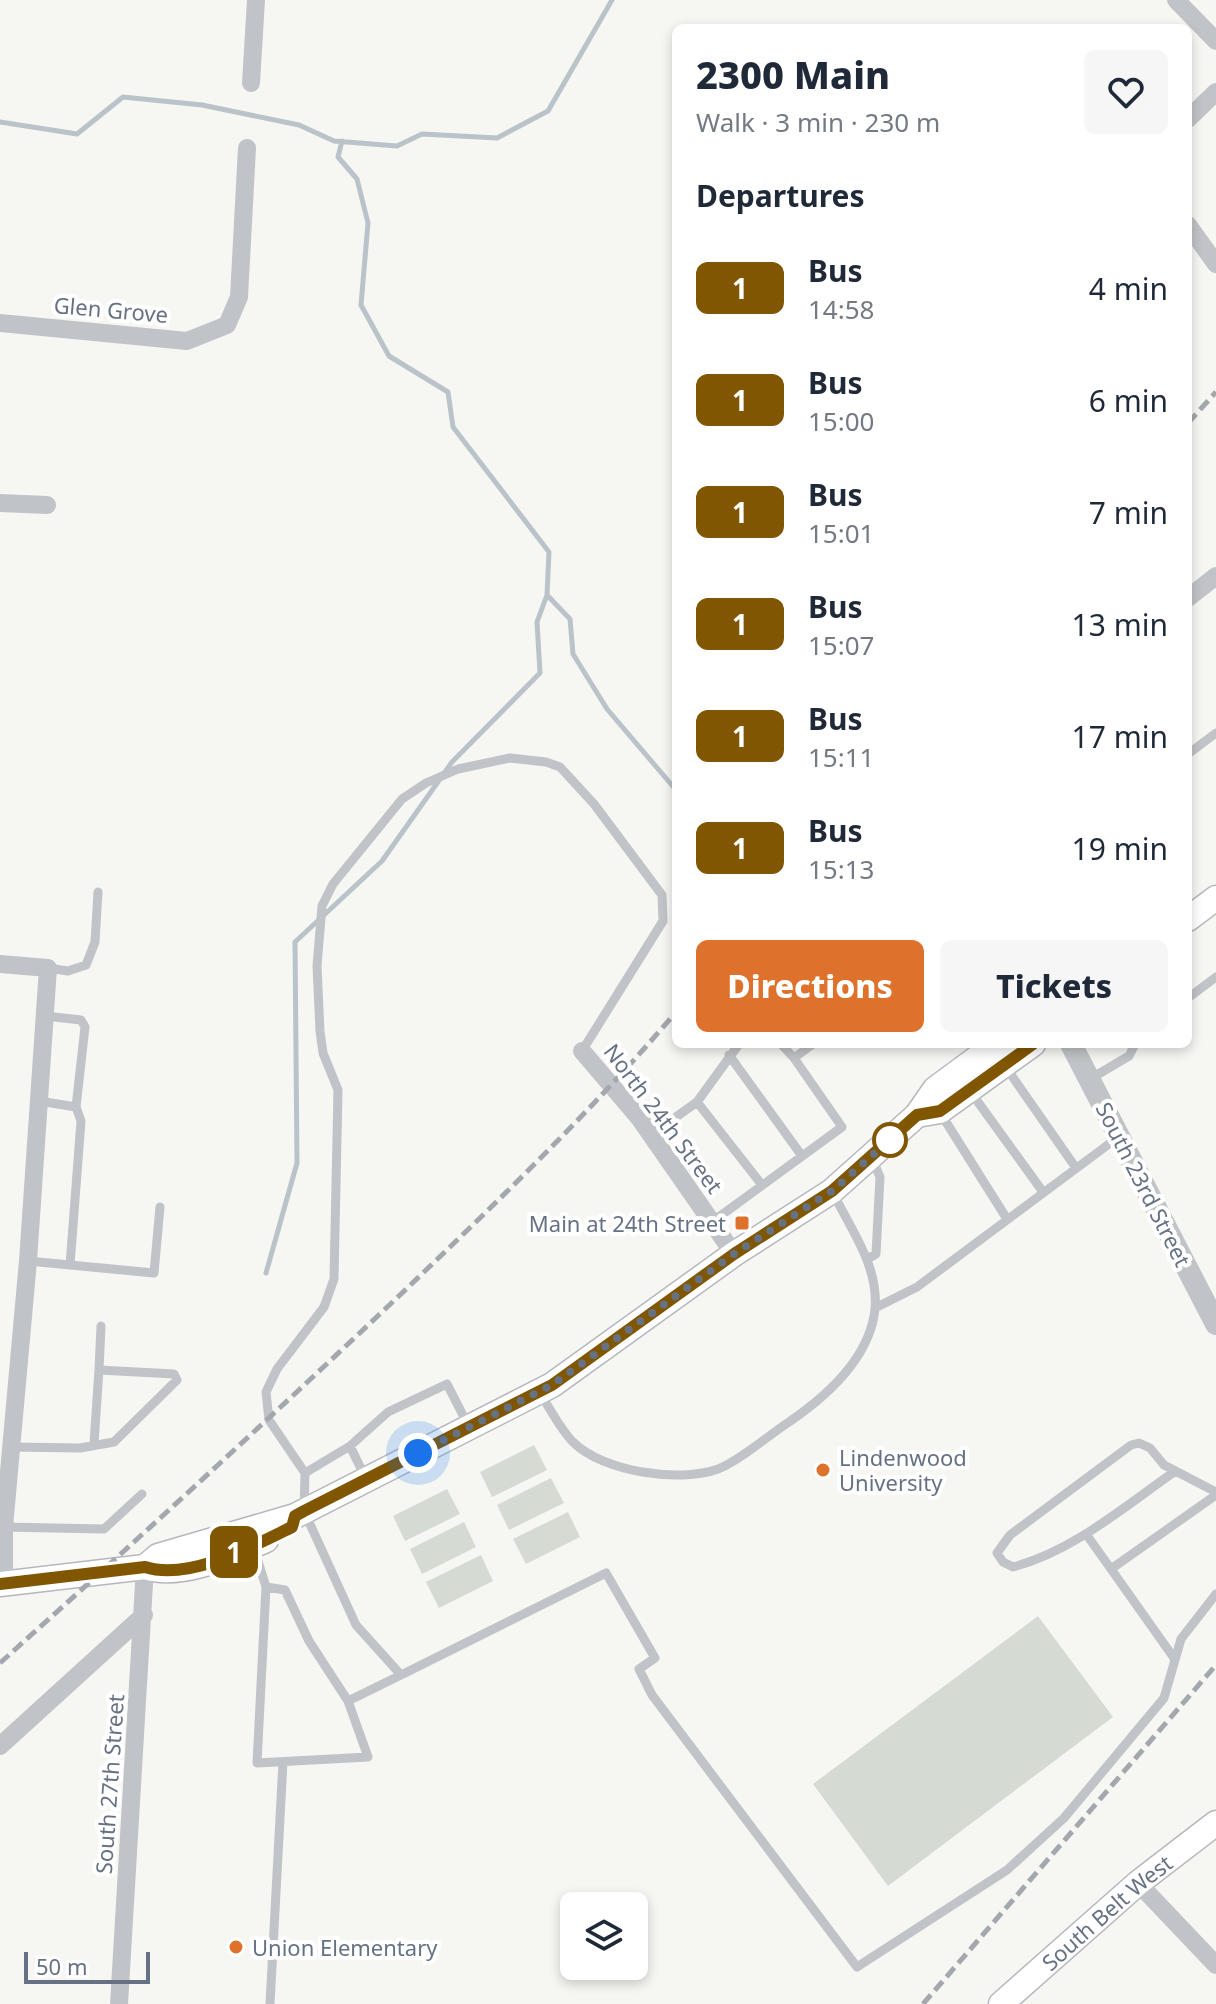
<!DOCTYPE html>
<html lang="en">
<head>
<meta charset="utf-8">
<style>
  body { margin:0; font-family:"Noto Sans",sans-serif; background:#f6f6f7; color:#1f2937; height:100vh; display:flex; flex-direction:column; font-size:30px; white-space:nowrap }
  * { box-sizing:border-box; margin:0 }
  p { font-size:26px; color:#747a83 }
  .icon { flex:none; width:44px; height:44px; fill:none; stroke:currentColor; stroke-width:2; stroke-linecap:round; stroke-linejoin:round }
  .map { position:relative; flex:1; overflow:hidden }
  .side { position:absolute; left:672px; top:24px; width:520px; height:1024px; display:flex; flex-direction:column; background:#fff; border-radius:12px; box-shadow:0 4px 12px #0003 }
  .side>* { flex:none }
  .badge { padding:0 16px; border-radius:12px; font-size:28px; line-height:52px }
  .tools { position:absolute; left:560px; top:1892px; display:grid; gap:16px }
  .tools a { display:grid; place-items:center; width:88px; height:88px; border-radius:12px; background:#fff; box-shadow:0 4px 12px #0003; font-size:40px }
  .scale { position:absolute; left:24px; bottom:20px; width:126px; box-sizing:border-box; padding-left:8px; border:4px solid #667284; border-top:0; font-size:22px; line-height:28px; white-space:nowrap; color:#667284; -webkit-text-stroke:6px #fff; paint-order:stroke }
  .you { position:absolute; width:40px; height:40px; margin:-20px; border:6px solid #fff; border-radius:50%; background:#1a73e8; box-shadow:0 0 0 12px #1a73e833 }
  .map>.badge { position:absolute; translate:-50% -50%; box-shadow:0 0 0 4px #fff }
  h2 { padding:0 24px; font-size:30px; line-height:72px }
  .round { display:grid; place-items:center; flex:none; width:84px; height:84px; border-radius:12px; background:#f6f6f7 }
  .head { display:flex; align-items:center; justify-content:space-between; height:136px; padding:0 24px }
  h1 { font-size:38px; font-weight:800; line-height:60px }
  .action { display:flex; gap:16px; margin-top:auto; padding:16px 24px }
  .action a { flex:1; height:92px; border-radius:12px; background:#de722c; color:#fff; font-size:32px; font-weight:800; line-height:92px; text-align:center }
  .action a+a { background:#f6f6f7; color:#1f2937 }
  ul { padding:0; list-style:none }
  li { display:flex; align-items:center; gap:24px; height:112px; padding:0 24px }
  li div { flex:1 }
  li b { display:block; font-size:30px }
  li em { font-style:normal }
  li .badge { min-width:88px; font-weight:700; text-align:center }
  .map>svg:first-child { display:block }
  .green { fill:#d5dbd3 }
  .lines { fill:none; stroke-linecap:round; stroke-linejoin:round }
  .stream { stroke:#bac3c9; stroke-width:5 }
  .secondary-casing { stroke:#b4b8be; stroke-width:27 }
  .service { stroke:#c0c3c7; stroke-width:9 }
  .minor { stroke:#c0c3c7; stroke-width:18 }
  .tertiary { stroke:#c0c3c7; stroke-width:22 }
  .secondary { stroke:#fff; stroke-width:24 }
  .rail { stroke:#a3a7ae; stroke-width:5; stroke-dasharray:12 6; stroke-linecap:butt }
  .line-casing { stroke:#fff; stroke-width:18 }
  .line { stroke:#815601; stroke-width:12 }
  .walk { stroke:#667284; stroke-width:8; stroke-dasharray:0 14.4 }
  .stop-dot { fill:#fff; stroke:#815601; stroke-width:4 }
  .poi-dot { fill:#de722c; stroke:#fff; stroke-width:3 }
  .labels { text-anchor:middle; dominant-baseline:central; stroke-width:8; stroke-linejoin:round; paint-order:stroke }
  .street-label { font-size:22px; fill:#667284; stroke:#fff }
  .poi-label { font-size:22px; fill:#667284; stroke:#fff; text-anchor:start }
</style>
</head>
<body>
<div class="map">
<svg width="1216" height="2004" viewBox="0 0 1216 2004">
  <rect width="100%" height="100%" fill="#f6f7f3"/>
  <path class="green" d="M534,1445l13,25 -55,27 -12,-25z
    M551,1478l13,25 -55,27 -12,-25z
    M447,1489l13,25 -55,27 -12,-25z
    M568,1512l12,25 -54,27 -13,-25z
    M464,1522l12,25 -54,27 -12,-25z
    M481,1555l12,26 -54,27 -13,-26z
    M1038,1616l75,101 -225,169 -75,-102z"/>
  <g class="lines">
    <path class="stream" d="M0,122l77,12 46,-37 79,8 97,20 35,16 63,5 25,-12 75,4 51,-27 64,-111
      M342,141l-4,16 19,22 11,44 -7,82 28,51 59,36 5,35 96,125 -2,43 23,24 3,35 34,55 69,81
      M266,1273l31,-110 -2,-221 87,-81 70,-99 88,-89 -3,-51 10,-27"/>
    <g class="secondary-casing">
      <g id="secondary">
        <path d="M1188,919l28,-21"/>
        <path d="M917,1115l23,-4 93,-67"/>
        <path d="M145,1567l13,-11 137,-40 257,-131 182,-131 98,-63 85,-76 18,-26 61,-45"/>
        <path d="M0,1584l145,-17c37,12 86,-12 121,-27"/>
        <path id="s1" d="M1001,2004l137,-121 78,-60"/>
      </g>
    </g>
    <path class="service" d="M1188,754l28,-21
      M48,968l20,3 18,-6 9,-23 3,-50
      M1188,998l28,-21
      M45,1016l36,4 4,7 -9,80
      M781,1044l13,14 19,-14
      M729,1055l73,101
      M1005,1066l71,102
      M1090,1079l39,-23 6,-12
      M970,1091l73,101
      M39,1101l37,6 5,14 -11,144
      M697,1102l65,83
      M941,1114l66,105
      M651,1135l46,-33 42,-58
      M712,1222l130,-95 -48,-69
      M869,1258l7,-4 4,-77 -9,-21
      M28,1261l126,12 6,-66
      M875,1308l42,-21 200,-149
      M539,1392c11,16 21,37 34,50 30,30 107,41 145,27 21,-8 51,-34 71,-47 38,-26 81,-64 86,-113 4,-43 -25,-81 -43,-118
      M468,1425l-21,-41 -59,28 -38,34 -45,27 -1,38 52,114 45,50 205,-102 49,85 -16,11 13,26 205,272 150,-97 57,-52 100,-120 17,-59 35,-45
      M94,1443l5,-73
      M350,1446l16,33
      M12,1447l68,1 34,-6 63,-62 -3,-6 -75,-4 2,-44
      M1174,1472c-50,35 -101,79 -161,95l-10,-5 -6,-9 13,-18 121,-90 8,-2 11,5 14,17 52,27
      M305,1473l-36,-53 -3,-28 11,-23 47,-62 10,-28 4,-189 -15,-37 -3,-22 -3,-65 5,-60 11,-22 69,-85 24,-16 32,-14 52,-11 36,4 14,5 34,37 68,91 1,26 -81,130
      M3,1527l101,2 38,-35
      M1086,1534l25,35
      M254,1548l12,39 -9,176 111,-6 -20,-56 -39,-60 -24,-51 -19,-3
      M1174,1658l-63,-89 105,-74
      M348,1701l53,-26
      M270,2004l13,-242"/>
    <path class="minor" d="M1176,0l40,41
      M251,83l5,-83
      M1188,119l28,-27
      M1188,225l28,39
      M0,323l187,18 40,-16 12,-28 8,-149
      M0,503l47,2
      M1188,598l28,-22
      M0,964l48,4 -20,293 -24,266v57
      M582,1051l58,68 94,135
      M0,1746l144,-131
      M1138,1883l78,82
      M119,2004l26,-437"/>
    <path class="tertiary" d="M1071,1044l145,280"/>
    <use href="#secondary" class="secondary"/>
    <path class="rail" d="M1188,423l28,-31
      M0,1663c135,-121 269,-244 401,-369 95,-91 190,-182 275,-282
      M923,2004l293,-339"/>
  </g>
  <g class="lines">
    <g class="line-casing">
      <path id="line" d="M0,1584l145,-17c44,14 106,-20 147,-40l3,-11 9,-5 248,-126 182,-131 98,-63 85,-76 23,-4 93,-67"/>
    </g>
    <use href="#line" class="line"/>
    <path class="walk" d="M418,1453l134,-68 182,-131 98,-63 62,-55 -4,4"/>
  </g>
  <circle class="stop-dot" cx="890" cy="1140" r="16"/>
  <g class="poi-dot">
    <rect x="734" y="1215" width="16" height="16" rx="4"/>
    <circle cx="823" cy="1470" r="8"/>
    <circle cx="236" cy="1947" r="8"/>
  </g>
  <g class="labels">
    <g class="street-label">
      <text transform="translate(111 309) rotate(5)">Glen Grove</text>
      <text transform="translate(664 1118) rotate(53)">North 24th Street</text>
      <text transform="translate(1144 1184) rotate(63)">South 23rd Street</text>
      <text transform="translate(109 1784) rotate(-86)">South 27th Street</text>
      <text stroke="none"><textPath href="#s1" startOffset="140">South Belt West</textPath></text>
    </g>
    <g class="poi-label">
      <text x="726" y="1223" text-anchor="end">Main at 24th Street</text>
      <text x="839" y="1457">Lindenwood<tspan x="839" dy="25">University</tspan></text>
      <text x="252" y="1947">Union Elementary</text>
    </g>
  </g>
</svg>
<div class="tools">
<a><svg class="icon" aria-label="layers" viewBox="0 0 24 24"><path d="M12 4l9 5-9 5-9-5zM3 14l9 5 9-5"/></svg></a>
</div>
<div class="scale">50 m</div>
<div class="you" style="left:418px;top:1453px"></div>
<b class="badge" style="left:234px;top:1552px;background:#815601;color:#fff">1</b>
<section class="side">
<div class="head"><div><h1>2300 Main</h1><p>Walk · 3 min · 230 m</p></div><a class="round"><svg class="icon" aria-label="heart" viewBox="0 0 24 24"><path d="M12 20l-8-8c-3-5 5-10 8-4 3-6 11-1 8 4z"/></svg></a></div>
<h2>Departures</h2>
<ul>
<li><span class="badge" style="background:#815601;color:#fff">1</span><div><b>Bus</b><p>14:58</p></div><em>4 min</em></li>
<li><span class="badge" style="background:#815601;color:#fff">1</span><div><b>Bus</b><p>15:00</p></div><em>6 min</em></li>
<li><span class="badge" style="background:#815601;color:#fff">1</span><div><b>Bus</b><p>15:01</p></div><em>7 min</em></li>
<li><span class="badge" style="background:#815601;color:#fff">1</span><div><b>Bus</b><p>15:07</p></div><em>13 min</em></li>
<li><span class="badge" style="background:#815601;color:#fff">1</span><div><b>Bus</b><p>15:11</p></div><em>17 min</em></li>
<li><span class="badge" style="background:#815601;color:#fff">1</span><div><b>Bus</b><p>15:13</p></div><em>19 min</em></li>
</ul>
<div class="action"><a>Directions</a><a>Tickets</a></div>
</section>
</div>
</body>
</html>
